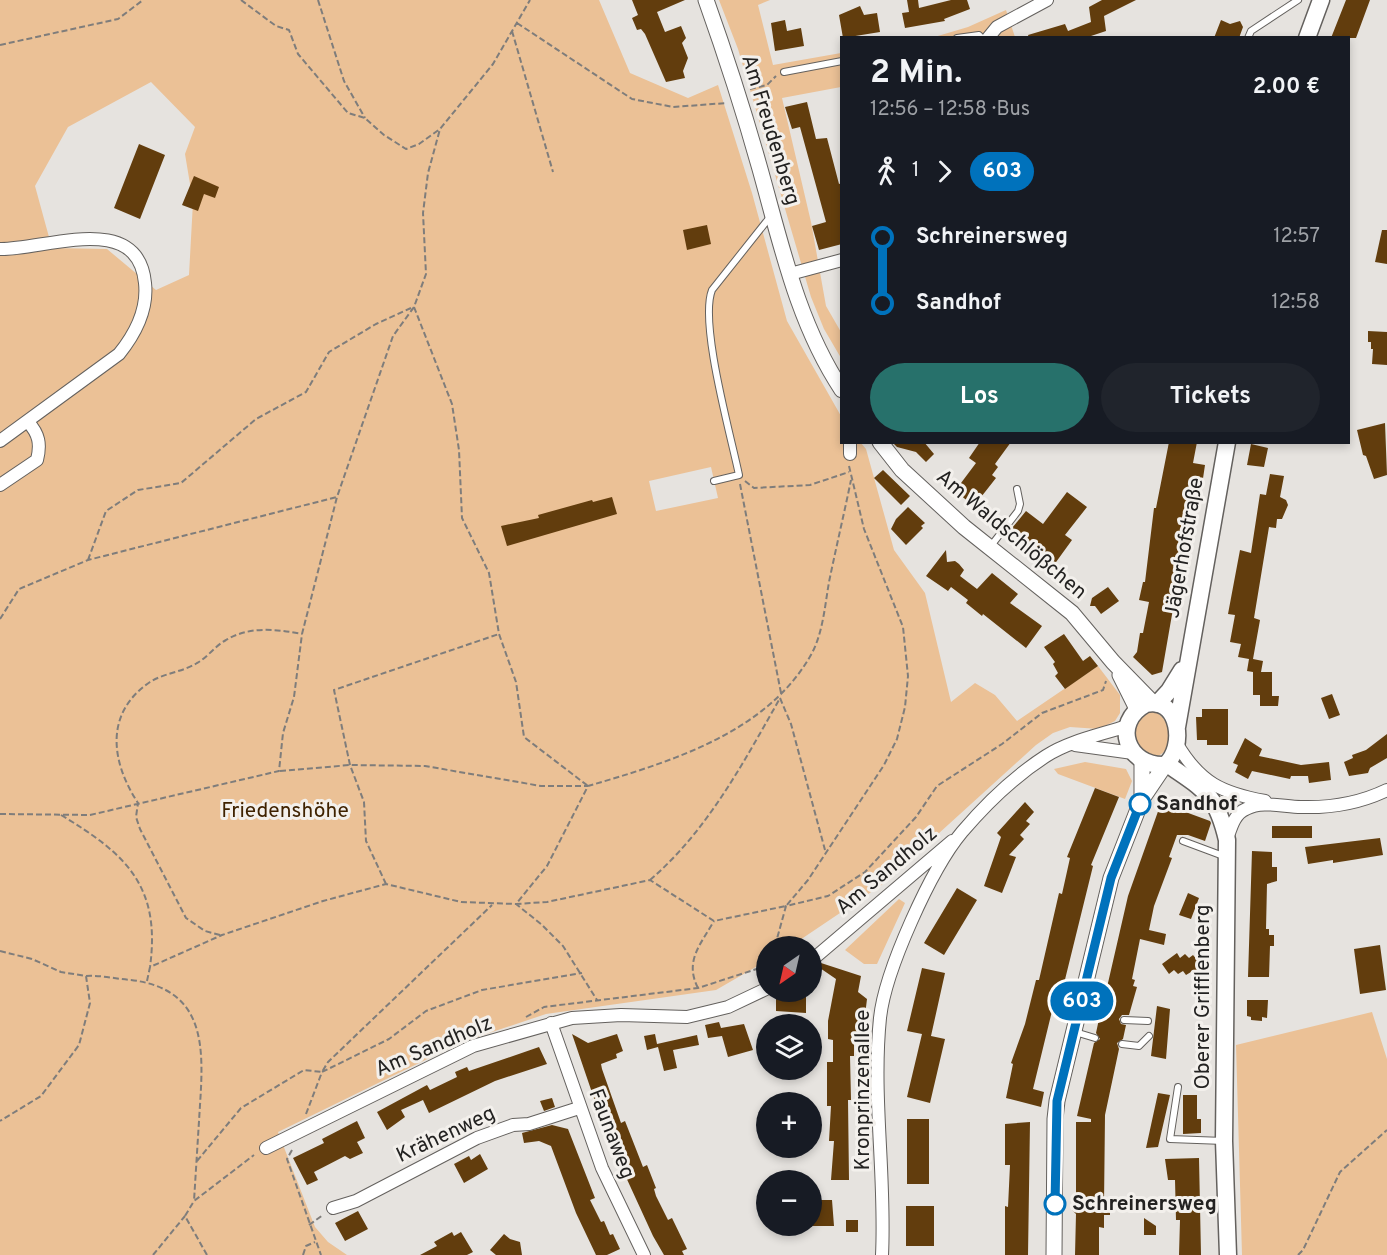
<!DOCTYPE html>
<html lang="de">
<head>
<meta charset="utf-8">
<style>
  body { margin:0; font-family:Overpass,sans-serif; background:#20242c; color:#f1f3f6; height:100vh; display:flex; flex-direction:column; font-size:22px; white-space:nowrap }
  * { box-sizing:border-box; margin:0 }
  p { font-size:20px; color:#9ea1a6 }
  .icon { flex:none; width:33px; height:33px; fill:none; stroke:currentColor; stroke-width:2; stroke-linecap:round; stroke-linejoin:round }
  .map { position:relative; flex:1; overflow:hidden }
  .details { position:absolute; left:840px; top:36px; width:510px; height:408px; display:flex; flex-direction:column; background:#171b24; border-radius:0px; box-shadow:0 3px 9px #0003 }
  .details>* { flex:none }
  .badge { padding:0 12px; border-radius:20px; font-size:21px; line-height:39px }
  .needle { width:39px; rotate:214deg }
  .buttons { position:absolute; left:756px; top:936px; display:grid; gap:12px }
  .buttons a { display:grid; place-items:center; width:66px; height:66px; border-radius:50%; background:#171b24; box-shadow:0 3px 9px #0003; font-size:30px }
  .map>.badge { position:absolute; translate:-50% -50%; box-shadow:0 0 0 3px #fff }
  .legs { display:flex; align-items:center; gap:9px; height:66px; padding:0 30px; font-size:20px }
  .legs p { margin-inline-start:auto }
  .head { display:flex; align-items:center; justify-content:space-between; height:102px; padding:0 30px }
  h1 { font-size:33px; font-weight:700; line-height:45px }
  .primary-button { display:flex; gap:12px; margin-top:auto; padding:12px 30px }
  .primary-button a { flex:1; height:69px; border-radius:36px; background:#27716b; color:#fff; font-size:24px; font-weight:700; line-height:69px; text-align:center }
  .primary-button a+a { background:#20242c; color:#f1f3f6 }
  ul { padding:0 30px; list-style:none }
  li { display:flex; align-items:center; gap:21px; height:66px; font-size:22px }
  li i { display:grid; place-items:center; width:9px; height:100%; margin:0 8px; background:currentColor }
  li i::after { content:''; width:15px; height:15px; margin:-8px; border:4px solid; border-radius:50%; background:#171b24 }
  li p { margin-inline-start:auto }
  li:first-child i { background:linear-gradient(#0000 50%,currentColor 0) }
  li:last-child i { background:linear-gradient(currentColor 50%,#0000 0) }
  .map>svg:first-child { display:block }
  .green { fill:#ebc196; fill-rule:evenodd }
  .building { fill:#623d0d }
  .lines { fill:none; stroke-linecap:round; stroke-linejoin:round }
  .service-casing { stroke:#64615e; stroke-width:8 }
  .minor-casing { stroke:#64615e; stroke-width:14 }
  .tertiary-casing { stroke:#64615e; stroke-width:17 }
  .secondary-casing { stroke:#64615e; stroke-width:19 }
  .path { stroke:#7f7d7b; stroke-width:2; stroke-dasharray:6 3; stroke-linecap:butt }
  .service { stroke:#fff; stroke-width:6 }
  .minor { stroke:#fff; stroke-width:12 }
  .tertiary { stroke:#fff; stroke-width:15 }
  .secondary { stroke:#fff; stroke-width:16 }
  .line-1-casing { stroke:#fff; stroke-width:14 }
  .line-1 { stroke:#0072bc; stroke-width:9 }
  .stop-1-dot { fill:#fff; stroke:#0072bc; stroke-width:3 }
  .labels { text-anchor:middle; dominant-baseline:central; stroke-width:6; stroke-linejoin:round; paint-order:stroke }
  .street-label { font-size:21px; fill:#232221; stroke:#f3f0ec }
  .stop-label { font-size:21px; font-weight:bold; fill:#232221; stroke:#f3f0ec; text-anchor:start }
  .park-label { font-size:21px; fill:#3f2200; stroke:#f3f0ec }
</style>
</head>
<body>
<div class="map">
<svg width="1387" height="1255" viewBox="0 0 1387 1255">
  <rect width="100%" height="100%" fill="#e6e3df"/>
  <path class="green" d="M0,0h599l31,73 58,25 30,-13 34,108 35,128 54,95 1,26 19,1 5,6 28,101 31,43 26,109 24,-19 20,12 22,26 81,-55 22,29v18l-5,8 -16,8 -29,-2 -17,6 -17,12 -153,139 -92,62h-25v15l-50,29 -170,24 -84,28 -184,90 37,95 13,15 19,13h-347zM151,82l44,45 -10,27 8,48 -4,73 -33,15 -49,-41 -55,-1 -17,-62 33,-59zM711,467l7,31 -62,13 -7,-30z
    M719,0h51l-12,5 15,60 68,-12v34l-59,11 29,124 15,84 15,26v26l-17,-29 -13,-32 -73,-248z
    M1006,10l9,27 -84,1 37,-11z
    M1153,711c21,8 24,42 -1,47l-16,-10 -3,-24 12,-12z
    M1085,762l41,7 6,12 -7,18 -67,-25 -4,-5z
    M899,899l6,4 -28,61h-13l-19,-14z
    M1372,1012l15,47v196h-145l-6,-210z"/>
  <path class="building" d="M632,0h53l-28,12 8,20 16,-6 5,12 -4,5 6,15 -5,13 2,7 -19,4 -21,-48 -4,-5 -4,1 -5,-12 6,-3z
    M907,0h11l1,8 32,-8h16l3,9 -26,10 1,2 -40,7 -3,-15 7,-1z
    M1102,0h34l-32,16 2,15 -21,7h-56l-1,-3 37,-11 3,7 23,-9 -2,-15z
    M1346,0h24l-14,38h-25z
    M860,6l4,9 13,-2 3,19 -37,6 -4,-23z
    M785,20l2,11 14,-3 3,18 -29,5 -4,-28z
    M1221,20l9,4 10,-3 3,6 -4,11h-25z
    M807,102l9,37 11,-1 12,46 3,-1v61l-23,6 -7,-24 14,-4 -26,-95 -8,2 -7,-22z
    M139,144l26,11 -25,64 -26,-11z
    M194,176l25,11 -4,11 -11,-4 -6,17 -16,-6z
    M707,225l4,19 -24,6 -4,-20z
    M1382,230h5v34l-12,-2z
    M1368,331l19,1v33l-15,-1 1,-15h-2v-7h-3z
    M1385,423l2,52 -13,4 -8,-23 -3,-1 -6,-25z
    M924,442l10,12 -8,8 -10,-10 -19,-5 -4,-4z
    M980,442h31l-16,22 3,3 -6,8 4,3 -22,28 -19,-15 21,-28 -7,-5z
    M1169,442h28l-4,21 12,2 -3,20 -12,-3 -7,55 -10,52h2l-1,14 -12,69 -10,3 -19,-18 4,-5 3,-19h3l6,-31 -10,-2 4,-18h2l9,-74h2z
    M1251,444l17,4 -4,19 -17,-2z
    M883,470l27,26 -9,9 -27,-27z
    M1270,474l14,2 -4,21 6,3 2,5 -6,14h-5l-1,9 -7,-1 -15,91 6,2 -7,39 10,2 -2,11h11v24h7l-1,10h-18v-11h-7v-23l-6,-1 2,-12 -11,-2 3,-13 -11,-2 5,-27 -7,-1 12,-64 11,3 9,-59 6,1z
    M1067,492l20,15 -22,28 7,5 -21,29 -43,-36 18,-22 17,13z
    M612,497l5,17 -110,32 -6,-20 38,-8 -1,-3 54,-15 1,2z
    M908,507l17,16 -4,3 2,2 -17,17 -15,-16 5,-10z
    M946,550l1,12 8,-1 4,3 5,6 -4,6 17,13 15,-16 26,21 -8,9 32,23 -16,22 -43,-34 -1,2 -16,-13 2,-3 -17,-13 -3,4 -22,-15z
    M1108,587l11,14 -18,13 -6,-8h-5l2,-8z
    M1064,634l19,27 7,-5 8,10 -33,23 -10,-13 3,-3 -5,-9 2,-2 -11,-15z
    M1332,694l8,21 -11,4 -8,-21z
    M1202,709h26v36h-21v-5h-10l-1,-23h6z
    M1387,734v24l-17,10 -2,5 -19,3 -5,-14 9,-4 -1,-3 14,-5z
    M1245,738l17,11 -3,7 42,9 28,-3 2,18 -22,3 -1,-7h-17l-1,3 -38,-8 -4,8 -13,-7 3,-7 -5,-2z
    M1095,788l24,9 -28,68 2,1 -36,146 -5,-1 -19,78 11,3 -3,15 -35,-9 7,-34 -2,-1 14,-39 11,-44h3l20,-87 3,1 8,-36 -3,-1z
    M1025,802l9,10 -8,9 4,3 -10,11 4,4 -15,16 7,2 -14,36 -18,-7 17,-49 -4,-4z
    M1161,803l49,18 1,2 -6,18 -17,-6h-11l-8,22 3,1 -18,48 -5,24 17,4 -2,11 -24,-6 -8,40 3,1 -2,6 4,1 -8,28h-7l-3,4 2,5 5,1 -3,14 -6,4 2,6 -14,66 -1,89h6v11h-6v13l-5,-1v28h-24l1,-41 -4,-4 4,-5v-83h15v-3l-14,-3 17,-73 6,-4 -4,-6 3,-14 7,-4 -4,-6 26,-113z
    M1272,826h40v12h-40z
    M1380,838l3,17 -50,8v-3l-25,4 -3,-17z
    M1252,851l20,1v15h5v14l-10,3 -1,45h3v6h5v11h-4l-1,31h-21z
    M957,888l20,12 -33,55 -20,-12z
    M1188,893l11,5 -8,21 -12,-4z
    M1380,945l6,45 -26,4 -6,-45z
    M1177,953l3,5 5,-4 4,4 4,-3 10,12 -10,7 -2,-2 -5,3 -3,-4 -5,3 -4,-4 -5,4 -7,-10z
    M821,963l40,13 -3,16 9,7 -5,41h-8v16h-4l1,44h-3l1,80h-18l3,-39h-5l2,-35h-4v-44h6v-22l-5,-1v-18l8,-42 -19,-13z
    M922,968l23,5 -14,63 14,3 -15,64 -23,-6 15,-63 -15,-3z
    M793,993h13v20l-30,-2v-12h17z
    M1247,1000h21l-1,18 -5,-1v4l-11,-1v-3l-4,-1z
    M1157,1006l13,3 -4,50 -15,-3z
    M719,1022l2,6 23,-4 9,26 -25,7 -6,-21 -14,2 -3,-13z
    M572,1034l16,9 29,-9 6,17 -7,3 1,4 -16,6 1,5 19,54 4,-2 18,46 4,-2 9,23 -2,1 2,7 12,24 4,-2 15,31 -5,2 2,4h-20l-11,-19 -28,-61 6,-3 -8,-19 -5,2 -18,-39z
    M655,1034l2,10 40,-9 2,10 -26,5 4,18 -13,3 -6,-24 -11,3 -3,-14z
    M539,1047l8,17 -52,17 -66,32 -6,-13 -22,10 4,7 -18,13 -10,-18 50,-27 3,5 27,-13 -2,-5 12,-5 2,4z
    M1158,1093l12,2 -12,52 -12,1z
    M1183,1095h14v24h4v14l-18,1z
    M552,1098l3,9 -11,4 -4,-10z
    M907,1119h22v65h-22z
    M357,1121l8,17 -8,4 6,11 -13,6 -5,-3 -31,16 4,8 -11,5 -14,-27 31,-15 -2,-4z
    M1030,1122l-2,133h-23v-49l3,1 2,-42h-5v-41z
    M552,1125l16,4 27,69 -5,2 11,22 3,-1 6,14 3,-1 7,15 -13,6h-11l-20,-42 -25,-67 -12,-5 -15,2 -2,-10z
    M480,1154l8,15 -24,14 -10,-19 15,-8 2,4z
    M1199,1158l2,97h-22l1,-35h-4l-1,-40h-7l-3,-21z
    M817,1200h15l2,26h-22z
    M906,1206h28v40h-28z
    M358,1211l10,18 -23,12 -10,-18z
    M1144,1218l12,8v9h-12z
    M846,1220h12v12h-12z
    M452,1232l2,4 7,-4 12,20 -6,3h-47l17,-9 -3,-4z
    M504,1234l6,5 10,3 2,13h-26l-6,-5z"/>
  <g class="lines">
    <g class="service-casing">
      <path id="service" d="M957,38l22,-3 3,3
        M1248,38l3,-7 47,-31
        M784,72l58,-11
        M714,481l25,-6c-8,-39 -40,-152 -27,-185l58,-73
        M990,547l28,-36 2,-7 -3,-15
        M1183,841l43,16
        M1080,1009l21,5
        M1124,1020l24,1
        M1075,1032l20,6
        M1122,1044l17,2 10,-10
        M1178,1087l-8,52 54,2"/>
    </g>
    <g class="minor-casing">
      <path id="minor" d="M988,38l9,-11 50,-27
        M0,249c44,1 138,-39 145,34 3,27 -9,50 -26,71l-119,87
        M790,274l52,-14
        M850,442v12
        M0,485l37,-25c4,-16 2,-26 -9,-38
        M1177,744c23,39 45,49 88,57
        M1075,745l58,8
        M1227,839c4,-11 7,-25 19,-30 16,-9 38,-2 55,-2 30,1 59,-4 86,-17
        M812,960l140,-119
        M551,1023l51,145 42,87
        M266,1148l207,-102 99,-28 49,-3 66,2 41,-10 38,-18
        M333,1208l23,-7 121,-63 36,-13 16,-1 50,-16
        M882,1255c4,-78 -10,-158 -2,-237 5,-47 51,-149 82,-186 23,-27 53,-56 84,-76 23,-15 54,-21 81,-30"/>
    </g>
    <g class="tertiary-casing">
      <path id="tertiary" d="M706,0c20,56 38,112 54,169 21,75 38,155 82,221
        M880,442l22,28 62,57 108,86 41,49 40,41
        M1120,675l17,34
        M1142,799v-38
        M1054,1255l1,-136 2,-18 54,-223 31,-79 23,-34"/>
    </g>
    <g class="secondary-casing">
      <path id="secondary" d="M1307,38l14,-38
        M1146,704c34,-7 40,44 19,61 -38,2 -54,-42 -19,-61z
        M1157,704l12,-13 13,-21
        M1177,727l50,-285
        M1167,764c37,26 49,29 60,76l-3,301 4,114"/>
    </g>
    <path class="path" d="M241,0l35,26 13,4 9,24 50,59 17,5 19,17 22,14 13,-5 21,-15
      M318,0l26,81 21,37
      M517,23l115,76 41,8 54,-4
      M512,31l41,141
      M0,45l118,-26 25,-19
      M750,89l17,-4 9,-9
      M414,307l38,97 7,46 3,68 27,55 10,61 17,48 8,55 64,49
      M849,466l15,63 39,98 5,49 -3,31 -8,32 -13,26 -76,115 -22,26 -72,15 -64,-41 -103,22 -31,2 31,-38 41,-80c82,-24 180,-53 224,-133 11,-21 13,-48 17,-71 7,-34 15,-68 22,-102
      M745,481l9,7 56,-3 39,-13
      M740,484l41,209
      M88,560l18,-49 32,-21 43,-7 75,-64 50,-27 23,-40 47,-28 35,-16
      M0,619l19,-30 69,-29 249,-63
      M780,698l11,26 34,126
      M280,771l70,-6 75,1 116,20h47
      M0,814l90,1 189,-44 4,-38 11,-36 8,-63 35,-137 56,-161 21,-29 12,-33 -3,-61 5,-40 12,-44 53,-65 37,-64
      M61,815c65,39 100,71 89,152
      M650,880c57,-49 92,-115 129,-180
      M386,884l-20,-43 -2,-39 -14,-37 -16,-75 165,-56
      M220,935l-15,-4 -19,-13 -46,-89 -4,-12 2,-14c-27,-41 -34,-90 12,-121 14,-9 33,-10 47,-19 11,-6 18,-17 29,-23 24,-14 49,-11 76,-6
      M775,946l11,-40 42,-10 37,-24 51,-55 21,-31 65,-42 40,-31 61,-23 3,-9
      M0,951l32,8 29,13 25,4 4,27 -11,42 -38,51 -41,25
      M86,976c15,-1 30,3 45,4 74,9 73,65 69,125 -2,32 -4,64 -6,96
      M147,981l3,-14 72,-32 101,-34 63,-17 75,18 55,2 25,20 22,22 34,54
      M698,988c-14,-27 3,-44 16,-67
      M526,1017l18,-10 154,-19 68,-22
      M306,1114l16,-42 67,-33 37,-28 56,-21 100,-17
      M292,1150l-5,9 34,96
      M197,1161l44,-53 63,-38 18,2 6,-10 164,-157
      M309,1225l14,-10
      M153,1255l32,-39
      M207,1255l-22,-39 9,-15 60,-46
      M303,1255l3,-9 9,-4
      M1298,1255l5,-5 37,-78 47,-42"/>
    <use href="#service" class="service"/>
    <use href="#minor" class="minor"/>
    <use href="#tertiary" class="tertiary"/>
    <use href="#secondary" class="secondary"/>
  </g>
  <g class="lines">
    <g class="line-1-casing">
      <path id="line-1" d="M1055,1204l2,-103 54,-223 29,-74"/>
    </g>
    <use href="#line-1" class="line-1"/>
  </g>
  <g class="stop-1-dot">
    <circle cx="1140" cy="804" r="10"/>
    <circle cx="1055" cy="1204" r="10"/>
  </g>
  <g class="labels">
    <g class="street-label">
      <text transform="translate(770 130) rotate(73)">Am Freudenberg</text>
      <text transform="translate(1011 535) rotate(40)">Am Waldschlößchen</text>
      <text transform="translate(1185 548) rotate(-80)">Jägerhofstraße</text>
      <text transform="translate(887 871) rotate(-40)">Am Sandholz</text>
      <text transform="translate(1203 997) rotate(-90)">Oberer Grifflenberg</text>
      <text transform="translate(434 1047) rotate(-23)">Am Sandholz</text>
      <text transform="translate(863 1090) rotate(-90)">Kronprinzenallee</text>
      <text transform="translate(611 1134) rotate(69)">Faunaweg</text>
      <text transform="translate(446 1135) rotate(-25)">Krähenweg</text>
    </g>
    <g class="stop-label">
      <text x="1156" y="804">Sandhof</text>
      <text x="1072" y="1204">Schreinersweg</text>
    </g>
    <g class="park-label">
      <text x="285" y="811">Friedenshöhe</text>
    </g>
  </g>
</svg>
<div class="buttons">
<a><svg class="needle" viewBox="-14 -14 28 28"><path d="M0-13l5 13h-10z" fill="#e53935"/><path d="M0 13l5-13h-10z" fill="#9ea1a6"/></svg></a>
<a><svg class="icon" aria-label="layers" viewBox="0 0 24 24"><path d="M12 4l9 5-9 5-9-5zM3 14l9 5 9-5"/></svg></a>
<a>+</a>
<a>−</a>
</div>
<b class="badge" style="left:1082px;top:1001px;background:#0072bc;color:#fff">603</b>
<section class="details">
<div class="head"><div><h1>2 Min.</h1><p>12:56 – 12:58 · Bus</p></div><b>2.00 €</b></div>
<div class="legs"><svg class="icon" aria-label="walk" viewBox="0 0 24 24"><circle cx="13" cy="4" r="2"/><path d="M13 8l-2 6 4 7M11 14l-3 7M7 12l3-4h3l4 4"/></svg>1<svg class="icon" aria-label="forward" viewBox="0 0 24 24"><path d="M9 5l7 7-7 7"/></svg><b class="badge" style="background:#0072bc;color:#fff">603</b></div>
<ul>
<li><i style="color:#0072bc"></i><b>Schreinersweg</b><p>12:57</p></li>
<li><i style="color:#0072bc"></i><b>Sandhof</b><p>12:58</p></li>
</ul>
<div class="primary-button"><a>Los</a><a>Tickets</a></div>
</section>
</div>
</body>
</html>
